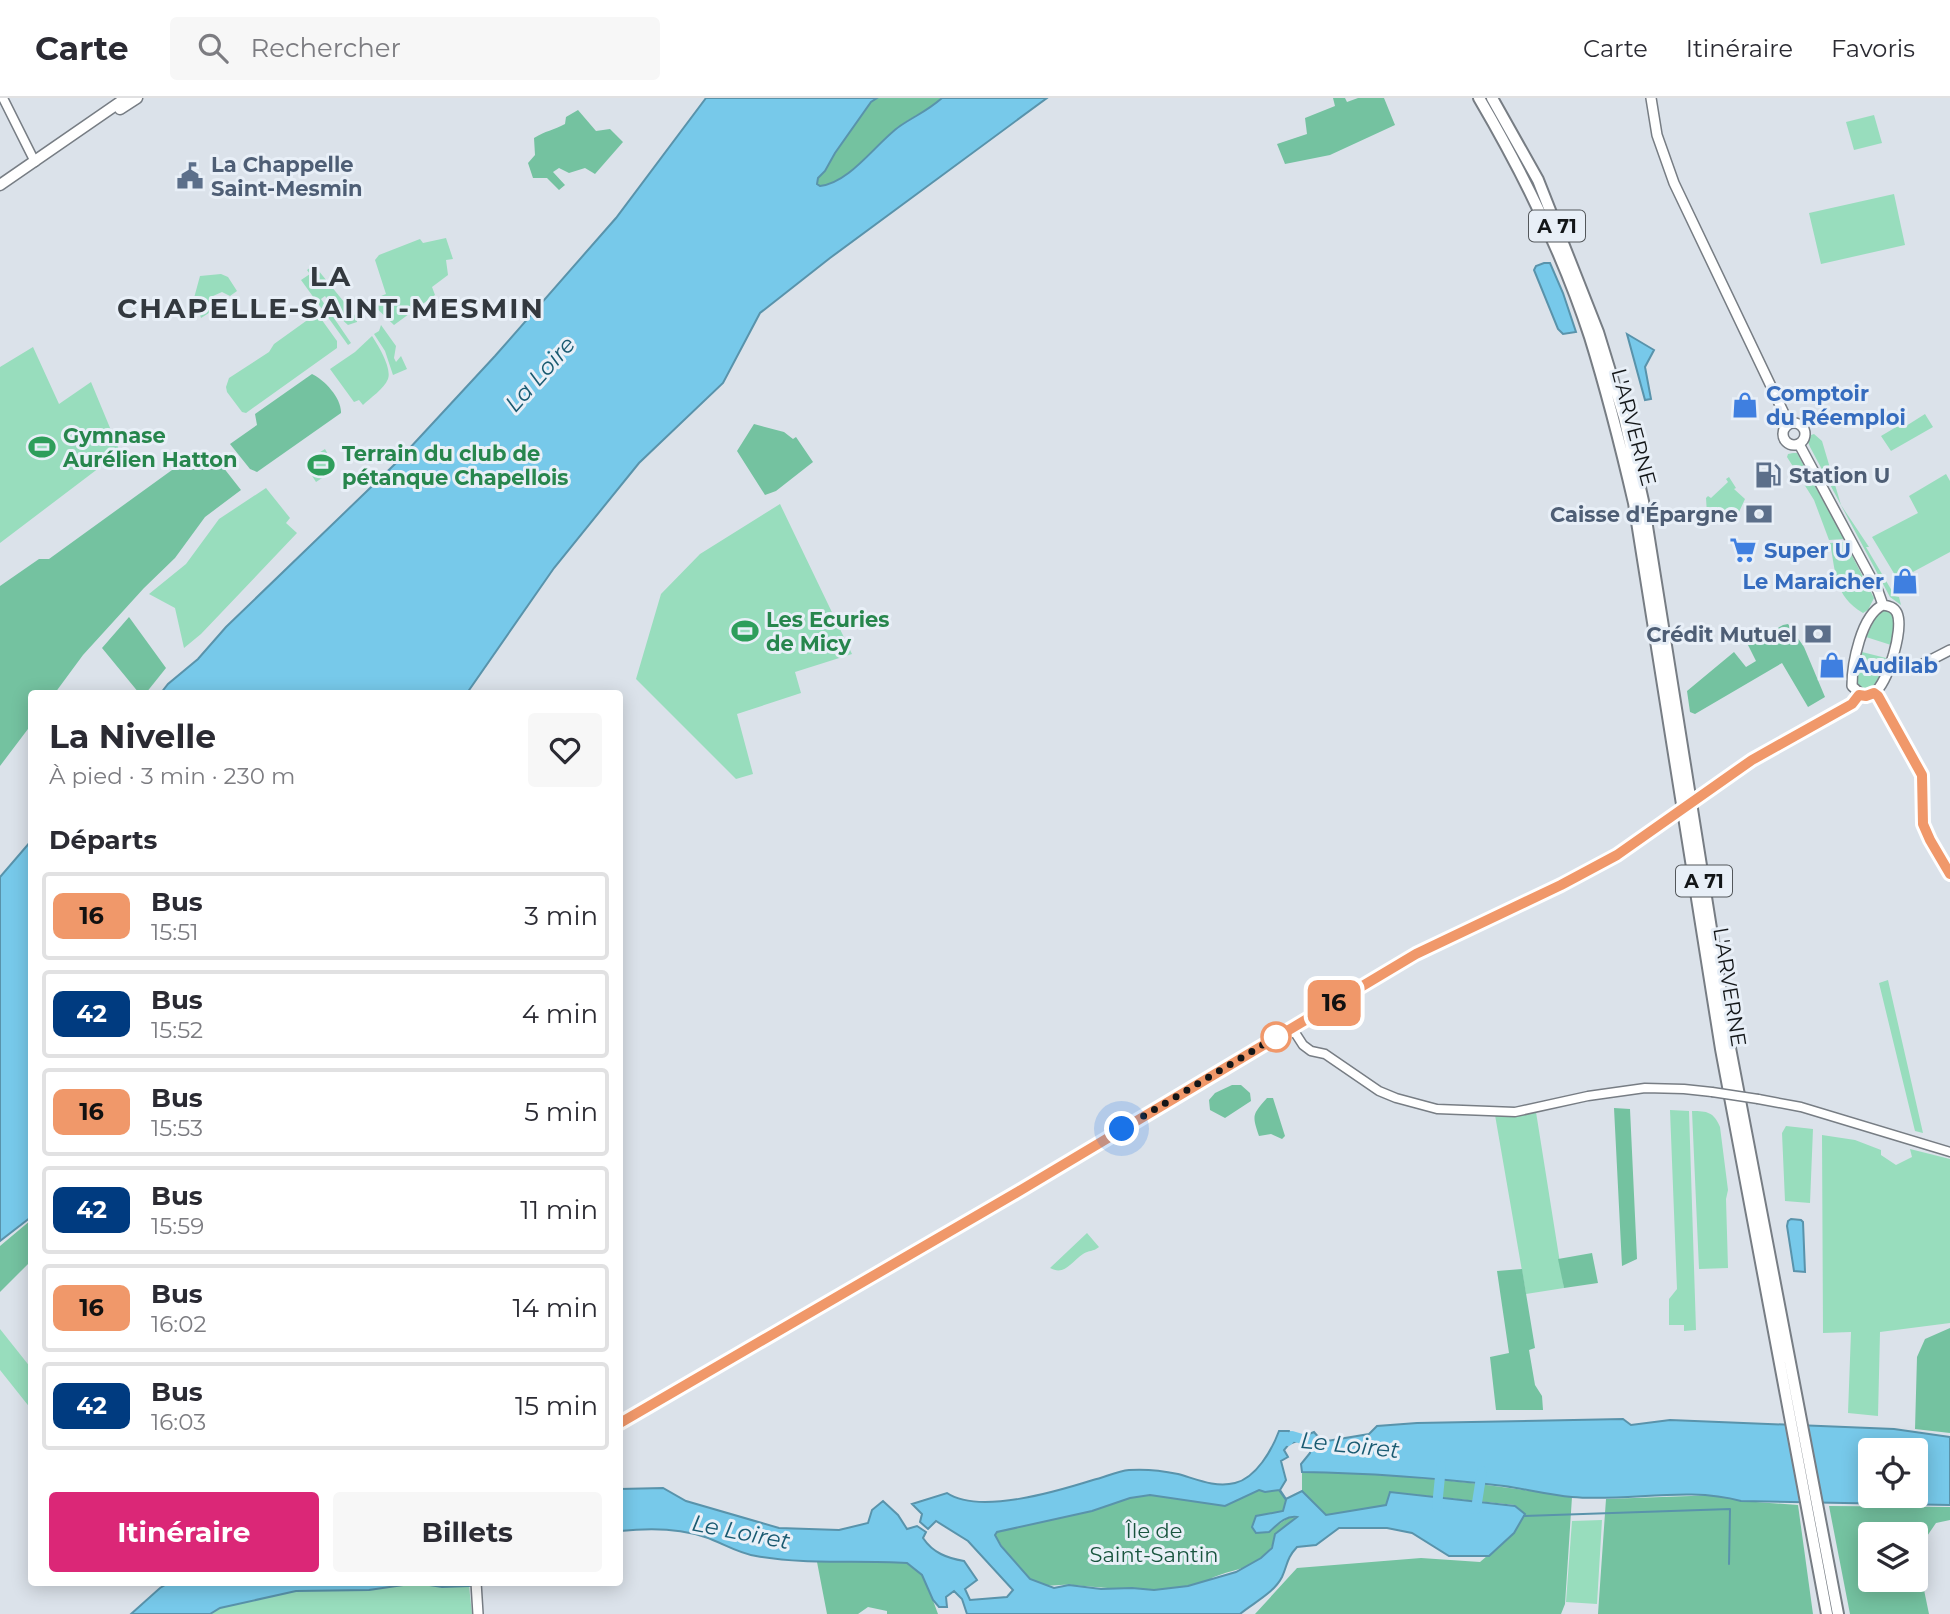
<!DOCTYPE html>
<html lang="fr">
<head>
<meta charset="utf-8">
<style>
  body { margin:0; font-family:Montserrat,sans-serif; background:#f7f7f7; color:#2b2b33; height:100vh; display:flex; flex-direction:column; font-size:26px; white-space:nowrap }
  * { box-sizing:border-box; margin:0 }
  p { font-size:23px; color:#7c7c81 }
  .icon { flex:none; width:38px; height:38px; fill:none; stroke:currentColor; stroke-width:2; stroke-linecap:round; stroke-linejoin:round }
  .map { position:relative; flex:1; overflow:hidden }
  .details { position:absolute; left:28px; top:592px; width:595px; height:896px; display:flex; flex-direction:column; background:#fff; border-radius:7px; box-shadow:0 4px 18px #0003 }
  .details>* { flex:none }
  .badge { padding:0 14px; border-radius:10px; font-size:24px; line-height:46px }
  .buttons { position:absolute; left:1858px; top:1340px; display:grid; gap:14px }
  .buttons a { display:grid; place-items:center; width:70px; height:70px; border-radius:7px; background:#fff; box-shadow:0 4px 18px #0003; font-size:35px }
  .you { position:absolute; width:35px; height:35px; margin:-18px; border:5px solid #fff; border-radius:50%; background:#1a73e8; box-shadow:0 0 0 10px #1a73e833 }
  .map>.badge { position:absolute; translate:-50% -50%; box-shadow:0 0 0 4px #fff }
  h2 { padding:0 21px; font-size:26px; line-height:63px }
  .round { display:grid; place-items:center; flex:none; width:74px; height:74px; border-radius:7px; background:#f7f7f7 }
  .summary { display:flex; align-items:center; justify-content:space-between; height:119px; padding:0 21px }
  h1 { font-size:33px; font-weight:700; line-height:52px }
  .cta { display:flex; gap:14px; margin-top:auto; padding:14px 21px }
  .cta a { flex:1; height:80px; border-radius:7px; background:#db2777; color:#fff; font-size:28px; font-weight:700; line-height:80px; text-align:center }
  .cta a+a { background:#f7f7f7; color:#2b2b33 }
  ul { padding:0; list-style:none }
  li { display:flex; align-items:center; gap:21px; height:88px; margin:0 14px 10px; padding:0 7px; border:4px solid #e1e1e2; border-radius:7px }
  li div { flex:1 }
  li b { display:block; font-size:26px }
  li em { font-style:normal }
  li .badge { min-width:77px; font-weight:700; text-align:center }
  header { display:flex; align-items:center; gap:42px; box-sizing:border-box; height:98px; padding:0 35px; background:#fff; border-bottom:2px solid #e1e1e2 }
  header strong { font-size:33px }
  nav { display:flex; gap:38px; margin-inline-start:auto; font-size:24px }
  .search { width:490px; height:63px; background:#f7f7f7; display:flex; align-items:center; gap:18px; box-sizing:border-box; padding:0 24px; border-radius:7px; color:#7c7c81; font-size:26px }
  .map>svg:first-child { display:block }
  .green { fill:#98ddbd }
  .forest { fill:#74c2a0; fill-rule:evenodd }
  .water { fill:#77c9ea; stroke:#5993ab; stroke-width:2; fill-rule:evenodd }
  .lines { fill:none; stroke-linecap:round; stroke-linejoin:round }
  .stream { stroke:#5993ab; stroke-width:2 }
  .river { stroke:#77c9ea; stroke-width:10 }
  .tertiary-casing { stroke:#777d84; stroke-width:11 }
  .secondary-casing { stroke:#777d84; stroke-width:12 }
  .primary-casing { stroke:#777d84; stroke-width:13 }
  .motorway-casing { stroke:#777d84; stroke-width:14 }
  .tertiary { stroke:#fff; stroke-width:8 }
  .secondary { stroke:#fff; stroke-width:9 }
  .primary { stroke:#fff; stroke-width:10 }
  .motorway { stroke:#fff; stroke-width:10 }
  .tertiary-bridge-casing { stroke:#777d84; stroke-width:11; stroke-linecap:butt }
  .secondary-bridge-casing { stroke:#777d84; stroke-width:12; stroke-linecap:butt }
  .tertiary-bridge { stroke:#fff; stroke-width:8 }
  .secondary-bridge { stroke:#fff; stroke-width:9 }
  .line-casing { stroke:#fff; stroke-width:16 }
  .line { stroke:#f0986a; stroke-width:10 }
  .walk { stroke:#131618; stroke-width:7; stroke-dasharray:0 12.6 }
  .stop-dot { fill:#fff; stroke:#f0986a; stroke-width:3.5 }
  .labels { text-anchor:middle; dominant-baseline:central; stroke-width:6; stroke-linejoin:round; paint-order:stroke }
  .shield { fill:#e8eff7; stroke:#53575b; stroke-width:2 }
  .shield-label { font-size:19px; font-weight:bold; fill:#131618 }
  .service-label { font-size:21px; font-weight:bold; fill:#4e5e75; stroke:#e8eff7; text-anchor:start }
  .shop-label { font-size:21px; font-weight:bold; fill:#366cbe; stroke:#e8eff7; text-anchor:start }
  .street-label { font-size:21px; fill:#131618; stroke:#e8eff7 }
  .leisure-label { font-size:21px; font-weight:bold; fill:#27864d; stroke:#e8eff7; text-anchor:start }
  .park-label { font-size:21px; fill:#19553f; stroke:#e8eff7 }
  .water-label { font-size:23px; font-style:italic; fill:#195a71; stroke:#e8eff7 }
  .district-label { font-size:28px; font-weight:bold; letter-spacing:2px; fill:#33393f; stroke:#e8eff7 }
</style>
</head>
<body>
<header>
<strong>Carte</strong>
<div class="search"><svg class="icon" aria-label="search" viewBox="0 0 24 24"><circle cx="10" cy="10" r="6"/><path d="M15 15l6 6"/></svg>Rechercher</div>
<nav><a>Carte</a><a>Itinéraire</a><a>Favoris</a></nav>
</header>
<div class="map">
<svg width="1950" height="1516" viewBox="0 0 1950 1516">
  <rect width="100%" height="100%" fill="#dbe2ea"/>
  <path class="green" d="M1874,17l8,28 -28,7 -8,-28z
    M1894,96l11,51 -84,19 -12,-51z
    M446,140l7,21 -7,1 2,15 -16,12 3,8 -41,30 -25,-24 17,-7 -11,-34 4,-5 41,-16 3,4z
    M314,167l43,53v4l-9,3 -10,-9 -13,-20 -4,3 30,44 -3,2 -47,-65 9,-6 -3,-4z
    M221,176l7,3 9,14 -7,5 -8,-4 -9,4 -3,8 2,7 -11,7 -7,-20 6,-22z
    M313,218h6l18,25v7l-91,65 -4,-1 -15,-20 -1,-5 3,-9 40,-26 5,-8z
    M381,227l15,21 -2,12 2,4 5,-6 6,13 -14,6 -8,-24 -11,-17 5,-3z
    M372,238c6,9 20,32 16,43 -4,10 -18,19 -25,26l-4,-5 -5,2 -24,-33 25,-17z
    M33,249l26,57 32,-22 29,70 -120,91v-176z
    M1925,316l8,13 -42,24 -10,-15 22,-13 3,3z
    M1814,336l8,7 19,64 28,42h-3l29,49 4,1 2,8 -11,-8 -80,-150 -2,-5 3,-7z
    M325,351l11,20 -20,13 -7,-11 3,-2 -6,-8z
    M1793,355h4l47,86 -15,1 -15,-40 -27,-43 1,-3z
    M1946,376l4,7v71l-52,28 -26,-43 46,-24 -9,-17z
    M1729,379l7,11 -2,1 11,10 -6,13 -32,2 -1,-16 2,-2 3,2 17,-16 -2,-3z
    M266,390l24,30 -4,5 11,10 -96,101 -17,14 -9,-40 -26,-14 37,-30 33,-45z
    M780,406l72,150 -57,18 6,21 -64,21 16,60 -17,5 -100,-100 25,-85 39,-40z
    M1845,444l29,56 -6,12 -5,3c-29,-17 -27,-40 -33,-70z
    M1884,511l6,2 5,7 -4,27 -25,-8 12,-24z
    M1862,554l24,6c-5,13 -10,36 -26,32l-3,-9z
    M1888,882l35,153 -8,-2 -36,-148z
    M1670,1012l19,1 7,219 -12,1v-6h-15v-26l8,-10z
    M1692,1013c15,0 22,1 28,16l8,63 -2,9 2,69 -29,1z
    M1536,1014l28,176 -38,6 -31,-179z
    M1786,1028l27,3 -3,74 -25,-2 -3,-68z
    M1822,1037l33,5 26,10v5l15,10 16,-8 -2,-8 40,10v164l-70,9 -2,84 -30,-3 3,-81 -28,1z
    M1087,1135l12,14c-6,5 -10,3 -16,7 -12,8 -18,22 -33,14z
    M0,1231l31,39v41l-31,-39z
    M1602,1422l-5,84 -31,-2 6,-81z
    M417,1485l25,4 27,-1 3,28h-262l9,-6 77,-17 73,-1z"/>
  <path class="forest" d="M877,0h65c-16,14 -25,16 -41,27 -25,17 -50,58 -81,61l-3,-2 1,-6 7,-7 10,-18 36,-51z
    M1333,0h12l2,4 11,-4h26l11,27 -65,30 -45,9 -8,-20 30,-10 -2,-16 30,-12z
    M578,12l18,21 14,-2 13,13 -28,32 -10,-6 -16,5 -10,-5 -6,4 12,13 -6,5 -12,-12h-14l-5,-15 7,-8 -1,-17c11,-7 20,-8 31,-14l1,-7z
    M312,276c13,6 30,25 29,39l-84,59 -7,-3 -20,-25 27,-19 -2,-11z
    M754,326l30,8 9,7 3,-2 17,25 -37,29 -11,4 -28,-44z
    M212,355l29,37 -36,27 -30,41 -31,30 -61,67 -28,38h-23l-1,32 -31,41v-180l39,-27h10l123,-89 22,-1z
    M129,519l37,51 -20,25h-7l-37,-45z
    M1788,526l16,23 21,50 -17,10 -26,-44 -87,51 -5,-2 -3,-21 47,-39 12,15 10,-6 -8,-16 35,-20z
    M1232,987h9l9,8 1,8 -26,17 -15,-8 -1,-10 6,-7z
    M1267,1000h6l12,38 -3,3 -11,-5 -12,2c-7,-21 -7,-21 8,-38z
    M1614,1010l16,1 7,150 -15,7z
    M31,1122v41l-31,31v-46z
    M1592,1155l6,30 -34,5 -6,-29z
    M1522,1171l13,79 -6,2 6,35 7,11 1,14h-47l-6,-53 19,-4 -12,-82z
    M1950,1230v105l-35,-4 2,-72 8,-18z
    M1302,1374c91,1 180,11 270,25l-7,107 -4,10h-306l42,-46 124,-10 59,4 34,-29 11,-19 -10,-9 -125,-13 -4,13 -60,10 -24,-24z
    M1259,1392l6,2 14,-2 7,9 -3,12 -7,3 -19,2 11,16 20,-14 10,-1c-19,9 -22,31 -39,43 -16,10 -28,10 -45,17 -3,1 -5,4 -8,5 -31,13 -99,6 -133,3 -16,-1 -25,4 -41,-5 -12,-7 -30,-33 -37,-45l2,-3 95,-21 38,-13 20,-3 75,11z
    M1719,1397l23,6 56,4 15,109h-215l8,-115z
    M1829,1408l121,1v13l-14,3 -13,19v43l6,29h-79zM1871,1437h45v45h-45z
    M879,1463l28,2 17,13 14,38h-51v-3l-19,-4 -10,7h-31l-10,-52z"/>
  <path class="water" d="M706,0h171l-6,4 -36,51 -10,18 -7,7 -1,6 3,2c30,-3 56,-43 80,-60 16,-11 26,-14 42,-28h105l-217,160 -70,55 -37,70 -84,80 -85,105 -87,125h-306l7,-9 30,-25 28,-32 169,-163 100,-108 121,-138z
    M1544,165h6l13,30 13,39 -13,2 -5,-5 -24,-59 2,-4z
    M1627,236l27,16 -9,17 6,32 -6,1z
    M31,743v376l-31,24v-364z
    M1791,1121l10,1 2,2 2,50 -11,-1 -7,-45 1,-5z
    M1623,1321l8,6 39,-5 224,9 56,8v68l-209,-4c-54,-15 -113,1 -169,-4 -23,-2 -46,-8 -68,-11 -68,-8 -134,-13 -202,-14l-1,-8 9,-11 1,-7 -4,-3 2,-9 5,-2 6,7 7,2 42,-7 8,-8 40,-3zM1871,1353h45v45h-45z
    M1279,1333h10l3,5 5,-1 3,5 -11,4 -5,6 4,7 -7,4 5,19 -6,10 6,9 16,-8 24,24 60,-10 4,-13 125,14 10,8 -11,19 -25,23h-40l-37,-23 -25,-5h-48l-23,17 -19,2c-11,12 -9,17 -15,30 -8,16 -29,26 -42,37h-273l-5,-15 -8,-8 -8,6 1,10h-8l-6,-7 -11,-25 -15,-12c-51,-3 -102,2 -151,-7 -19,-3 -33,-13 -51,-19 -26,-9 -58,-9 -85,-6v-42l43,-1 23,13 93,27 60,2 29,-7 4,-13 11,-9 15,14 9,14 10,-3 9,6 -3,6c10,15 24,20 41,23l13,19 -12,9 5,11 37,-3 6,-7 -45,-49 -32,-20 -8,8 -8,-7 2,-8 -10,-10 35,-11c32,22 111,-2 146,-13 12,-3 25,-9 36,-10 14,-1 35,1 49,4 18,5 37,14 57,9 21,-5 37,-33 44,-52zM1259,1392l6,2 14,-2 7,10 -3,11 -27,5 -4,11 4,6 13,-1c8,-7 17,-17 28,-15l-22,17 -3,14 -11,10 -25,14 -48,14 -34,4 -22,-2 -31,1 -32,-4 -15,3 -24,-9 -29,-33 -6,-11 2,-3 95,-21 38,-13 20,-3 75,11z
    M170,1484h314l-15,4 -27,1 -25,-4 -48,7 -73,1 -76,17 -10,6h-79l29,-26z"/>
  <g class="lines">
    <path class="stream" d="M1524,1418l206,-7 -1,55"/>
    <path class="river" d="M1288,1343l4,-5 27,8
      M1437,1409l4,-41
      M1474,1411h2l6,-38"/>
    <g class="tertiary-casing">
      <path id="tertiary" d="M3,0l32,64
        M1292,930l11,17 8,6 14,3 54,37 17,7 41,11 78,3 73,-16 57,-8 39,1 28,3
        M1758,1001l43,8 149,45"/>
    </g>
    <g class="secondary-casing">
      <path id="secondary" d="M1651,0l6,37 17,48 115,241
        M1783 336a11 11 0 1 1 22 0a11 11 0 1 1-22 0Z
        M1799,346l79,147 5,14
        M1883,507c6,1 11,2 14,8 7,16 -9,70 -23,80 -4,3 -8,3 -11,3l-11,-10c0,-22 9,-71 31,-81z
        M1893,558l8,7 16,4 33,-17
        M1752,662l100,-57 7,-8
        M620,1325l383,-222 413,-247 145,-69 66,-37
        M476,1484l2,32"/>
    </g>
    <g class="primary-casing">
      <path id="primary" d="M120,11l17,-11
        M0,87l126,-87"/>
    </g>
    <g class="motorway-casing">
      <path id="motorway" d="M1479,0c44,75 84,156 111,239 17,55 31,110 44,166l87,546 106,565
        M1492,0l46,82 60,152 26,85 19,84 87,547 108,566"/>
    </g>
    <use href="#tertiary" class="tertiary"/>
    <use href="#secondary" class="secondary"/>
    <use href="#primary" class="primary"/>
    <use href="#motorway" class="motorway"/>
    <g class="tertiary-bridge-casing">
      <path id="tertiary-bridge" d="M1712,994l46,7"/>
    </g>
    <g class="secondary-bridge-casing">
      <path id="secondary-bridge" d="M1627,750l125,-88"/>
    </g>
    <use href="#tertiary-bridge" class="tertiary-bridge"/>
    <use href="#secondary-bridge" class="secondary-bridge"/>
  </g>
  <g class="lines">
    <g class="line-casing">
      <path id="line" d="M620,1325l401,-233 395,-236 145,-69 56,-30 135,-95 100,-56 7,-9 7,1 8,-3 4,3 44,79 1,49 7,16 20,34"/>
    </g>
    <use href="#line" class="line"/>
    <path class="walk" d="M1122,1031l154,-92"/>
  </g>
  <defs>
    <g id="civic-bare" transform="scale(2.1)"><path d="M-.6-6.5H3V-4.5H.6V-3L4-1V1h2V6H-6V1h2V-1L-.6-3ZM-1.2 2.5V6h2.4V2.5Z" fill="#5c6f8a" stroke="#e8eff7" stroke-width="2.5" paint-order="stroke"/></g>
    <g id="shop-bare" transform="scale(2.1)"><path d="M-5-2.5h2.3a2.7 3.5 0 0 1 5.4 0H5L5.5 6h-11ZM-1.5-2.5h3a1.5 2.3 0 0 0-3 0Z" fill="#3f7fe0" stroke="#e8eff7" stroke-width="2.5" paint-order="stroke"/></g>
    <g id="stadium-bare" transform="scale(2.1)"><path d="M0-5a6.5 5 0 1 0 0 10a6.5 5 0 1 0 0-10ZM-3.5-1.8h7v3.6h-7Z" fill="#2e9e5b" stroke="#e8eff7" stroke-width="2.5" paint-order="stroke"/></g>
    <g id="fuel-bare" transform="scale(2.1)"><path d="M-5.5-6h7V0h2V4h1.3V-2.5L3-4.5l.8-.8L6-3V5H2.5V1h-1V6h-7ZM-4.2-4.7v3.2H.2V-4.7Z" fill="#5c6f8a" stroke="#e8eff7" stroke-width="2.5" paint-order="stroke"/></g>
    <g id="bank-bare" transform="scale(2.1)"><path d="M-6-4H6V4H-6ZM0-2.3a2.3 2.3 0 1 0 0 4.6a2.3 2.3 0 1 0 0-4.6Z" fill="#5c6f8a" stroke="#e8eff7" stroke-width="2.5" paint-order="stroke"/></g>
    <g id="supermarket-bare" transform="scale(2.1)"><path d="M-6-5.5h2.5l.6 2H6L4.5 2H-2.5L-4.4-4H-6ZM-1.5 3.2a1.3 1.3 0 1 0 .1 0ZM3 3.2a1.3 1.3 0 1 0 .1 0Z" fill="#3f7fe0" stroke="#e8eff7" stroke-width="2.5" paint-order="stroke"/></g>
  </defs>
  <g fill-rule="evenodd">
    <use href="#civic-bare" x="190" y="78"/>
    <use href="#shop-bare" x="1745" y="307"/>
    <use href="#stadium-bare" x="42" y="349"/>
    <use href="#stadium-bare" x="321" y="367"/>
    <use href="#fuel-bare" x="1768" y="377"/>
    <use href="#bank-bare" x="1759" y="416"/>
    <use href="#supermarket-bare" x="1743" y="452"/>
    <use href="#shop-bare" x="1905" y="483"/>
    <use href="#stadium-bare" x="745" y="533"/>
    <use href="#bank-bare" x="1818" y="536"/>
    <use href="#shop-bare" x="1832" y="567"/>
  </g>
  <circle class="stop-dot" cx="1276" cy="939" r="14"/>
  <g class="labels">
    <g class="shield">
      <rect x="1529" y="112.5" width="56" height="31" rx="5"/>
      <rect x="1676" y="767.5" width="56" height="31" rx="5"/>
    </g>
    <g class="shield-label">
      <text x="1557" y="128">A 71</text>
      <text x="1704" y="783">A 71</text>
    </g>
    <g class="service-label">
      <text x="211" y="66">La Chappelle<tspan x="211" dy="24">Saint-Mesmin</tspan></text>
      <text x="1789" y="377">Station U</text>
      <text x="1738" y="416" text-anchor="end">Caisse d'Épargne</text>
      <text x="1797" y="536" text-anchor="end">Crédit Mutuel</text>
    </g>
    <g class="shop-label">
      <text x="1766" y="295">Comptoir<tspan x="1766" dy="24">du Réemploi</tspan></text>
      <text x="1764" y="452">Super U</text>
      <text x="1884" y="483" text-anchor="end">Le Maraicher</text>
      <text x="1853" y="567">Audilab</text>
    </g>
    <g class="street-label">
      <text transform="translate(1634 329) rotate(75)">L'ARVERNE</text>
      <text transform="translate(1730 889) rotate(81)">L'ARVERNE</text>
    </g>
    <g class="leisure-label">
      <text x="63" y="337">Gymnase<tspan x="63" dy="24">Aurélien Hatton</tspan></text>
      <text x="342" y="355">Terrain du club de<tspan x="342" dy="24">pétanque Chapellois</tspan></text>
      <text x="766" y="521">Les Ecuries<tspan x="766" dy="24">de Micy</tspan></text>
    </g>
    <g class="park-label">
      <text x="1154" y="1432">Île de<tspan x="1154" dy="24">Saint-Santin</tspan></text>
    </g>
    <g class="water-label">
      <text transform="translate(540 276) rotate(-48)">La Loire</text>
      <text transform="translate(1350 1347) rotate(6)">Le Loiret</text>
      <text transform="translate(741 1434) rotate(11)">Le Loiret</text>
    </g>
    <g class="district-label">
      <text x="331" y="178">LA<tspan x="331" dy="32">CHAPELLE-SAINT-MESMIN</tspan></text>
    </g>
  </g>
</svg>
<div class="buttons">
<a><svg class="icon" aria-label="locate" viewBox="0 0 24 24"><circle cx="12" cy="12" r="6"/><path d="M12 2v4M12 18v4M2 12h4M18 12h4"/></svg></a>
<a><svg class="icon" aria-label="layers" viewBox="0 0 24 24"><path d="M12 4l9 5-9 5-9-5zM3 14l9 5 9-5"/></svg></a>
</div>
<div class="you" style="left:1122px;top:1031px"></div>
<b class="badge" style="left:1334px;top:905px;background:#f0986a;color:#111">16</b>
<section class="details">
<div class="summary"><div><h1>La Nivelle</h1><p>À pied · 3 min · 230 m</p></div><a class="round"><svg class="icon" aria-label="heart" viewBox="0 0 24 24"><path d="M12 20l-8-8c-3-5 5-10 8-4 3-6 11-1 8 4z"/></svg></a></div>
<h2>Départs</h2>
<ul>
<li><span class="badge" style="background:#f0986a;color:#111">16</span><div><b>Bus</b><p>15:51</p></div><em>3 min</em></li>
<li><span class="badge" style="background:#003b80;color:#fff">42</span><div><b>Bus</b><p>15:52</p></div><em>4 min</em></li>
<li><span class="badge" style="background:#f0986a;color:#111">16</span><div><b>Bus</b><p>15:53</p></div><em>5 min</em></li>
<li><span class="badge" style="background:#003b80;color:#fff">42</span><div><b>Bus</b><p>15:59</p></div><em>11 min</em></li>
<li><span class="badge" style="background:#f0986a;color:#111">16</span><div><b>Bus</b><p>16:02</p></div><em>14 min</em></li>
<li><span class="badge" style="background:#003b80;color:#fff">42</span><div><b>Bus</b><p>16:03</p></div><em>15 min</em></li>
</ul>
<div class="cta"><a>Itinéraire</a><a>Billets</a></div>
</section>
</div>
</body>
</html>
